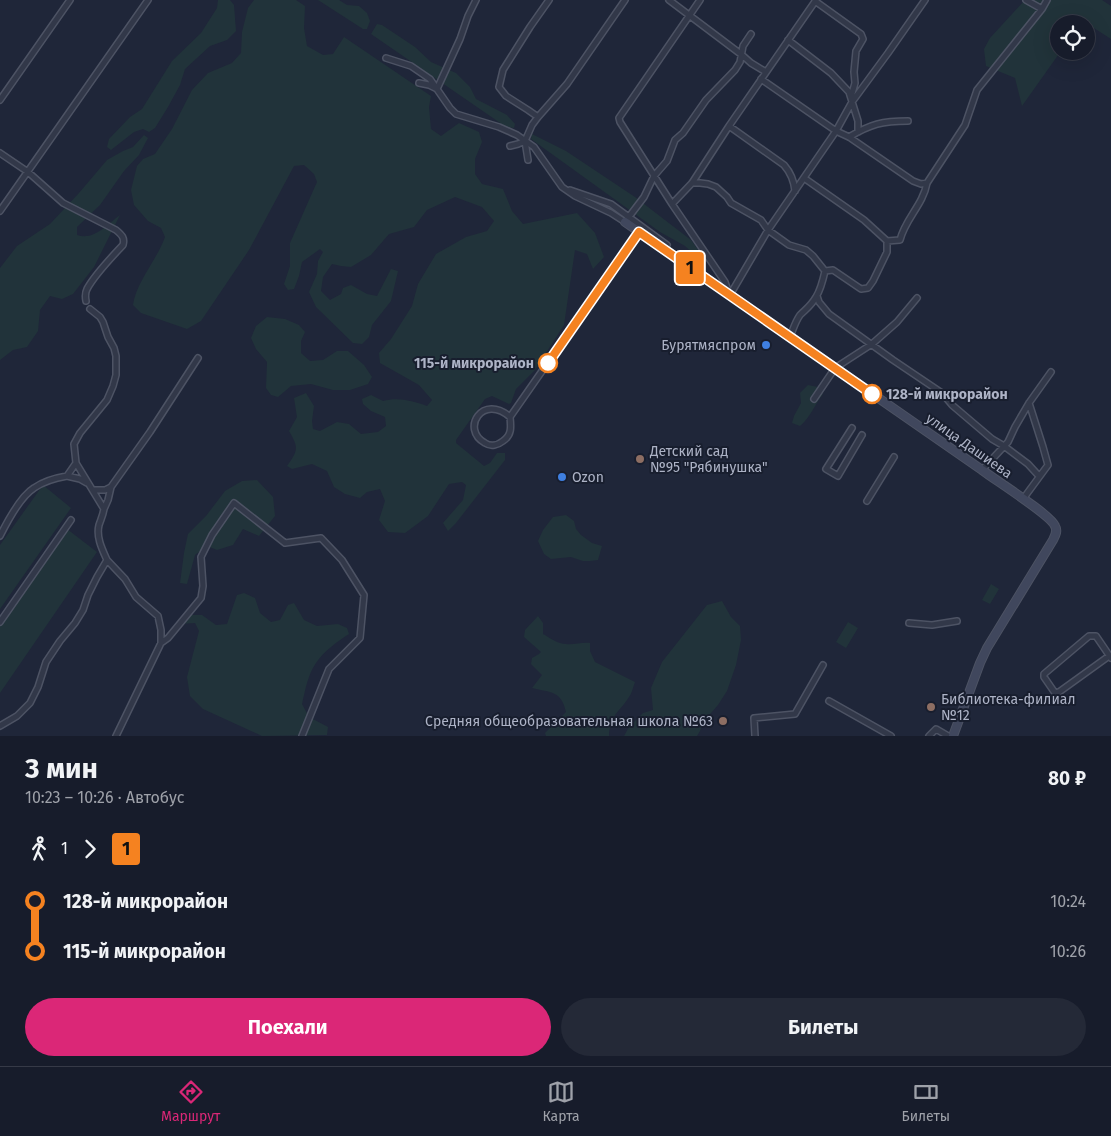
<!DOCTYPE html>
<html lang="ru">
<head>
<meta charset="utf-8">
<style>
  body { margin:0; font-family:"Fira Sans",sans-serif; background:#242937; color:#f1f3f6; height:100vh; display:flex; flex-direction:column; font-size:19px; white-space:nowrap }
  * { box-sizing:border-box; margin:0 }
  p { font-size:16px; color:#9ea1a9 }
  .icon { flex:none; width:28px; height:28px; fill:none; stroke:currentColor; stroke-width:2; stroke-linecap:round; stroke-linejoin:round }
  .map { position:relative; height:736px; overflow:hidden }
  .drawer { display:flex; flex-direction:column; background:#171c2b; flex:1 }
  .drawer>* { flex:none }
  .badge { padding:0 10px; border-radius:4px; font-size:18px; line-height:32px }
  .tools { position:absolute; left:1050px; top:15px; display:grid; gap:10px }
  .tools a { display:grid; place-items:center; width:45px; height:45px; border-radius:50%; background:#171c2b; box-shadow:0 5px 20px #0002,0 0 0 1px #363a47; font-size:25px }
  .map>.badge { position:absolute; translate:-50% -50%; box-shadow:0 0 0 2px #fff }
  .legs { display:flex; align-items:center; gap:8px; height:55px; padding:0 25px; font-size:16px }
  .legs p { margin-inline-start:auto }
  .summary { display:flex; align-items:center; justify-content:space-between; height:85px; padding:0 25px }
  h1 { font-size:28px; font-weight:700; line-height:38px }
  .button { display:flex; gap:10px; margin-top:auto; padding:10px 25px }
  .button a { flex:1; height:58px; border-radius:30px; background:#db2777; color:#fff; font-size:20px; font-weight:700; line-height:58px; text-align:center }
  .button a+a { background:#242937; color:#f1f3f6 }
  ul { padding:0 25px; list-style:none }
  li { display:flex; align-items:center; gap:18px; height:50px; font-size:19px }
  li i { display:grid; place-items:center; width:8px; height:100%; margin:0 6px; background:currentColor }
  li i::after { content:''; width:12px; height:12px; margin:-6px; border:4px solid; border-radius:50%; background:#171c2b }
  li p { margin-inline-start:auto }
  li:first-child i { background:linear-gradient(#0000 50%,currentColor 0) }
  li:last-child i { background:linear-gradient(currentColor 50%,#0000 0) }
  .tabs { display:flex; justify-content:space-around; align-items:center; height:70px; border-top:1px solid #363a47; background:#171c2b; font-size:14px; color:#9ea1a9 }
  .tabs a { display:grid; justify-items:center; gap:2px }
  .tabs .selected { color:#db2777 }
  .map>svg:first-child { display:block }
  .green { fill:#21333a }
  .lines { fill:none; stroke-linecap:round; stroke-linejoin:round }
  .street-casing { stroke:#4d5364; stroke-width:8 }
  .secondary-casing { stroke:#4d5364; stroke-width:10 }
  .street { stroke:#323849; stroke-width:5 }
  .secondary { stroke:#40475d; stroke-width:8 }
  .line-1-casing { stroke:#fff; stroke-width:11 }
  .line-1 { stroke:#f58220; stroke-width:8 }
  .shop-dot { fill:#3f7fe0; stroke:#181e2e; stroke-width:2 }
  .stop-1-dot { fill:#fff; stroke:#f58220; stroke-width:2.5 }
  .education-dot { fill:#8d6e63; stroke:#181e2e; stroke-width:2 }
  .labels { text-anchor:middle; dominant-baseline:central; stroke-width:4; stroke-linejoin:round; paint-order:stroke }
  .poi-label { font-size:14px; fill:#adb3c6; stroke:#181e2e; text-anchor:start }
  .stop-label { font-size:14px; font-weight:bold; fill:#adb3c6; stroke:#181e2e; text-anchor:end }
  .street-label { font-size:14px; fill:#adb3c6; stroke:#181e2e }
</style>
</head>
<body>
<div class="map">
<svg width="1111" height="736" viewBox="0 0 1111 736">
  <rect width="100%" height="100%" fill="#1f2639"/>
  <path class="green" d="M218,0h12l4,5 2,26 -9,9 -17,6 -25,23 -5,16 -12,22 -13,21 -6,4 -6,-3 -9,3 -23,18 -4,-3 2,-8 21,-22 12,-8 30,-48 29,-28 16,-25z
    M254,0h42l9,6 -1,22 3,18 16,9 10,-1 11,-17 87,59 -2,11 2,22 10,7 18,-13 20,9 3,10 -7,17v15l7,10 21,5 9,22 11,13 54,-11 18,20 9,24 -11,12 -6,-15 -12,-4 -11,75 -29,45 -19,19 -5,14 -2,1 -17,-8 -7,3 -29,41v3l28,23 6,-3 7,-10h8v7l-49,63 -8,8 -5,-8 20,-23 3,-15 -4,-3 -13,2 -21,32 -23,17 -17,-1 -9,-12 6,-19 -5,-12 -13,3 -7,6 -15,-4 -11,-7 -7,-16 -15,-7 -20,5 -5,-3c11,-16 12,-18 2,-35l8,-14 -3,-19 12,-5 8,13 -2,15 1,8 7,2 17,-9 12,2 12,10 17,-2 8,-6 -1,-9 -14,-6 -8,-7 -1,-5 9,-4 12,6c16,-4 29,0 44,5l5,-6 -13,-15 -39,-22 -1,-10 12,-14 21,-33 6,-22 18,-30 30,-17 21,-6 7,-10 -12,-14 -27,-10 -28,13 -13,17 -25,7 -18,21 -20,12 -10,-1 -9,-2 -9,13 -2,14 9,9 11,-6 2,-6 8,-3 16,9 10,2 14,-27 7,2 -7,30 -19,24 -3,12 -7,7 -9,-1 -37,-36 -7,-15 8,-18 1,-13 5,-9 -3,-3 -18,13 -3,14 -5,13 -6,1 -4,-6 6,-18v-23l27,-61 -3,-8 -10,-9 -10,1 -45,84 -48,71 -14,8 -46,-16 -8,-8c3,-23 24,-45 32,-68l-4,-9 -13,-7 -14,-16 -3,-15 6,-24 6,-7 12,-5 17,-25 20,-39 16,-17 24,-10 9,-10 1,-21 6,-24z
    M318,0h21l8,5 12,1 8,7 3,8 -3,8h-4z
    M1025,0h77l9,6v33l-28,-18 -2,3h-22v27h2l-39,55 -7,-28 -29,-12 -2,-17 6,-11z
    M377,24l5,1 33,22 16,15 25,11 14,14 6,12 31,16 8,9 -1,4 -8,-1 -135,-93z
    M532,134l34,17 69,46 56,43 10,14 -3,4 -13,-12 -25,-14 -129,-93z
    M144,135l4,3 -9,17 -15,16 -24,34 -23,22v8c17,6 31,-11 43,-20l-26,52 -21,27 -11,5 -12,-3 -10,14 -2,21 -11,16 -14,3 -13,10v-92l17,-22 33,-22 29,-31 28,-33 16,-9 10,-4z
    M267,317l18,2 14,6 6,7 -4,9v12l9,8 13,-1 14,-9h11l16,14 8,12 -4,7 -18,6h-17l-22,-6 -20,2 -13,11 -7,-2 -5,-7 1,-26 -11,-13 -5,-11 5,-12z
    M808,385l10,2 5,7c-8,10 -13,24 -23,32l-8,-3 2,-7 7,-13 -1,-10z
    M257,480l16,17 2,19 -16,20 -16,-7 -10,16 -16,5 -10,-4 -12,9 -8,29 -7,-1 4,-30 4,-19 18,-18 19,-25 17,-10z
    M43,485l28,23 -71,101v-64z
    M566,515l8,6 2,8 5,6 11,8 10,3 -4,14 -8,1h-7l-12,-4 -20,2 -7,-5 -6,-13 5,-11 10,-13z
    M67,529l30,23 -97,141v-67z
    M991,584l8,5 -9,15 -8,-4z
    M244,593l11,5 5,15 11,9 9,-2 8,-15 6,-2 10,17 13,6 21,-2 9,4 2,6c-11,7 -26,18 -33,29 -8,11 -11,28 -14,41l7,13 19,10 -1,8 -65,1 -59,-27 -13,-13 -3,-19 12,-46 -4,-8 -16,1 12,-9h11l14,10 11,-1 10,-29z
    M722,601l9,16 9,9 1,14 -5,25 -9,26 -9,14 -14,16 -4,10 -3,5h-73l5,-9 14,-14 10,-3 -2,-22 11,-26 45,-57z
    M538,616l5,7v11c7,4 15,10 23,10 7,1 16,-2 24,-1v8l5,11 40,20c-2,5 -3,11 -6,15 -10,16 -19,17 -20,39h-63l-1,-3 21,-21c-5,-22 -15,-19 -34,-24l10,-13 -11,-11 1,-6 7,-4 2,-2 -17,-15 1,-7z
    M848,622l10,6 -12,20 -10,-6z"/>
  <g class="lines">
    <g class="street-casing">
      <path id="street" d="M669,0l73,55 9,8 15,9
        M700,0l-81,118 1,4 52,82 53,78 4,12
        M1026,0l16,9
        M815,1l46,33 2,5 -7,12 -2,21 1,11 -4,14
        M788,40l43,33 18,19 9,29v11
        M386,58l25,8 19,13 20,29 6,6 43,13 18,8 17,12 28,40 13,9 36,17 14,9 19,-25 10,-21 13,-15 8,-21 8,-7 23,-33 29,-30 5,-8 3,-16 8,-12
        M761,79l75,52 13,6 64,44 8,3 6,-1
        M419,83l10,2 8,4 23,-50 8,-23 8,-16
        M0,100l70,-100
        M538,117l-10,-7 -22,-14 -7,-9 4,-17 27,-43 19,-27
        M729,126l55,39c7,8 10,15 11,26
        M849,137c22,-13 33,-16 59,-16
        M510,146l8,-2 7,-3
        M0,153l28,19 35,31 53,27c6,5 9,8 7,15 -12,13 -28,29 -36,44 -2,4 -2,7 -1,12
        M528,160l-3,-19 7,-16 6,-8 29,-33 58,-84
        M804,178l60,42 23,21
        M692,183h8l8,1 8,3 11,10 4,6 30,17 7,10 21,15 17,5 7,6 12,15
        M570,190l41,14 56,41
        M672,204l20,-21 37,-57 87,-126
        M0,211l148,-211
        M730,295l38,-65 68,-99 16,-29 36,-49 37,-53
        M817,296l2,6 10,12 64,46 49,33 10,12 40,34 12,7 24,18 11,12
        M790,337c3,-7 5,-15 10,-22 6,-6 11,-9 16,-18 5,-8 7,-17 9,-26l8,-1 28,19 7,-1 5,-7 14,-29v-11l13,-1c5,-21 23,-35 27,-57l38,-58 12,-35 65,-81 5,-9
        M814,399l21,-31 37,-24 25,-22 20,-24
        M510,417c-27,-24 -50,12 -25,26 6,4 13,2 18,-2 9,-6 8,-14 7,-24l129,-185
        M852,428l-26,41 12,7 24,-41
        M76,463l-2,-19 6,-11 27,-33 6,-14 3,-11v-19l-2,-8 -6,-11 -5,-15 -3,-5 -10,-8
        M982,470l26,-28 7,-15 14,-24 22,-31
        M67,476l13,3 7,4
        M93,490h12l6,-3
        M1023,499l25,-34 -5,-18 -14,-44
        M867,501l27,-44
        M104,509l4,-9 3,-13 39,-55 48,-74
        M0,536c7,-14 21,-40 34,-48 10,-7 21,-10 33,-12l9,-13 28,46c-1,6 -3,10 -5,16 -3,12 3,24 8,35l-10,17 -9,18 -5,15 -8,13 -15,18 -14,21 -8,25 -8,16 -13,13 -17,10
        M107,560l18,19 11,18 22,19 3,14v13
        M0,622l71,-102
        M909,623l23,2 25,-4
        M1109,656l-50,36 -4,1 -11,-16v-3l45,-38h7l15,22
        M829,701l62,35
        M116,736l45,-93 7,-5 33,-40 2,-12 -2,-29 11,-22 22,-32 51,40 36,-5 21,22 22,35 -4,43 -31,31 -27,67
        M755,736l-1,-18 41,-4 28,-49
        M929,736l7,-7 12,7"/>
    </g>
    <g class="secondary-casing">
      <path id="secondary" d="M625,222l357,248c13,10 69,45 73,56 3,5 0,10 -2,14l-66,108 -7,15 -27,73"/>
    </g>
    <use href="#street" class="street"/>
    <use href="#secondary" class="secondary"/>
  </g>
  <g class="lines">
    <g class="line-1-casing">
      <path id="line-1" d="M548,363l91,-131 233,162"/>
    </g>
    <use href="#line-1" class="line-1"/>
  </g>
  <g class="shop-dot">
    <circle cx="766" cy="345" r="5"/>
    <circle cx="562" cy="477" r="5"/>
  </g>
  <g class="stop-1-dot">
    <circle cx="548" cy="363" r="9"/>
    <circle cx="872" cy="394" r="9"/>
  </g>
  <g class="education-dot">
    <circle cx="640" cy="459" r="5"/>
    <circle cx="931" cy="707" r="5"/>
    <circle cx="723" cy="721" r="5"/>
  </g>
  <g class="labels">
    <g class="poi-label">
      <text x="756" y="345" text-anchor="end">Бурятмяспром</text>
      <text x="650" y="451">Детский сад<tspan x="650" dy="16">№95 "Рябинушка"</tspan></text>
      <text x="572" y="477">Ozon</text>
      <text x="941" y="699">Библиотека-филиал<tspan x="941" dy="16">№12</tspan></text>
      <text x="713" y="721" text-anchor="end">Средняя общеобразовательная школа №63</text>
    </g>
    <g class="stop-label">
      <text x="534" y="363">115-й микрорайон</text>
      <text x="886" y="394" text-anchor="start">128-й микрорайон</text>
    </g>
    <g class="street-label">
      <text transform="translate(969 446) rotate(35)">улица Дашиева</text>
    </g>
  </g>
</svg>
<div class="tools">
<a><svg class="icon" aria-label="locate" viewBox="0 0 24 24"><circle cx="12" cy="12" r="6"/><path d="M12 2v4M12 18v4M2 12h4M18 12h4"/></svg></a>
</div>
<b class="badge" style="left:690px;top:268px;background:#f58220;color:#111">1</b>
</div>
<section class="drawer">
<div class="summary"><div><h1>3 мин</h1><p>10:23 – 10:26 · Автобус</p></div><b>80 ₽</b></div>
<div class="legs"><svg class="icon" aria-label="walk" viewBox="0 0 24 24"><circle cx="13" cy="4" r="2"/><path d="M13 8l-2 6 4 7M11 14l-3 7M7 12l3-4h3l4 4"/></svg>1<svg class="icon" aria-label="forward" viewBox="0 0 24 24"><path d="M9 5l7 7-7 7"/></svg><b class="badge" style="background:#f58220;color:#111">1</b></div>
<ul>
<li><i style="color:#f58220"></i><b>128-й микрорайон</b><p>10:24</p></li>
<li><i style="color:#f58220"></i><b>115-й микрорайон</b><p>10:26</p></li>
</ul>
<div class="button"><a>Поехали</a><a>Билеты</a></div>
</section>
<nav class="tabs">
<a class="selected"><svg class="icon" aria-label="directions" viewBox="0 0 24 24"><path d="M12 3l9 9-9 9-9-9zM9 14v-3h6M13 9l2 2-2 2"/></svg>Маршрут</a>
<a><svg class="icon" aria-label="map" viewBox="0 0 24 24"><path d="M3 6l6-2 6 2 6-2v14l-6 2-6-2-6 2zM9 4v14M15 6v14"/></svg>Карта</a>
<a><svg class="icon" aria-label="tickets" viewBox="0 0 24 24"><path d="M3 7h18v10H3zM15 7v10"/></svg>Билеты</a>
</nav>
</body>
</html>
